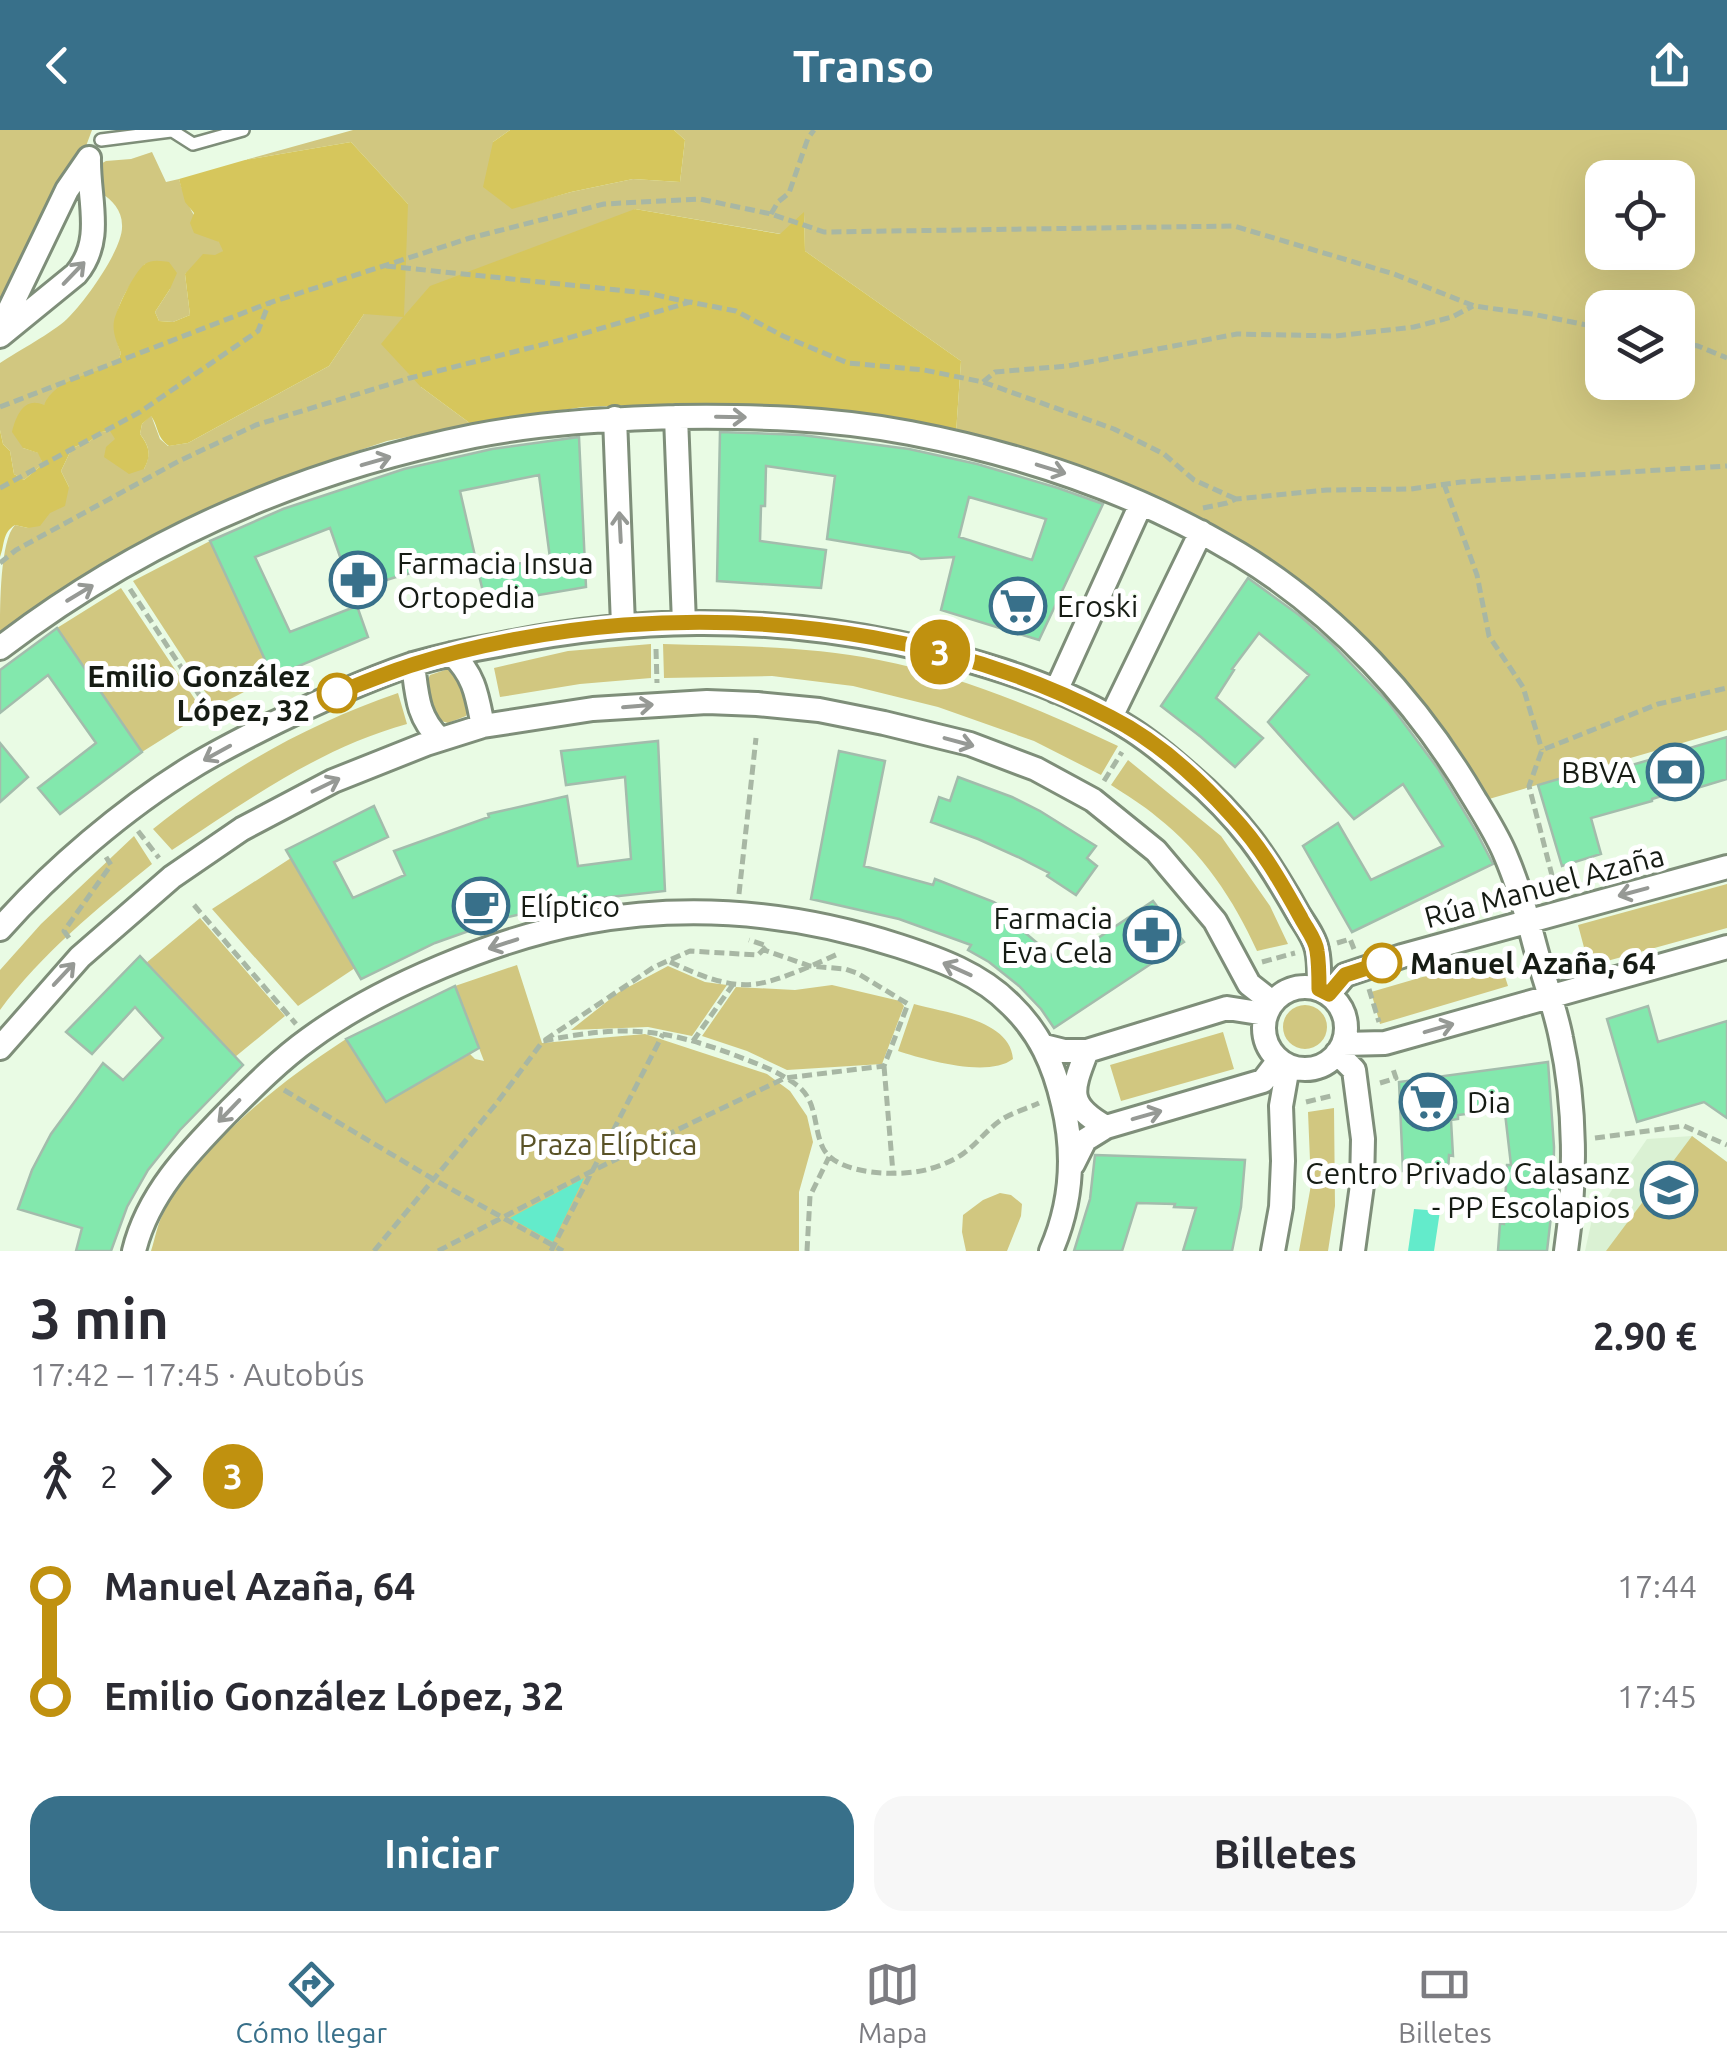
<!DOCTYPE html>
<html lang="es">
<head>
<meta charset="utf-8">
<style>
  body { margin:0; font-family:Ubuntu,sans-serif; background:#f7f7f7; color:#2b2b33; height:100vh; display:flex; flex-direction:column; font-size:38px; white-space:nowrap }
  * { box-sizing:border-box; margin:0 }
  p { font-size:32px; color:#7c7c81 }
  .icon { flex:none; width:55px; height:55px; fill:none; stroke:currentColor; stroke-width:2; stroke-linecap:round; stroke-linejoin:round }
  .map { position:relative; height:1121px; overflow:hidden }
  .drawer { display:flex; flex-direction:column; background:#fff; flex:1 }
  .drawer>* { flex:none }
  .badge { padding:0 20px; border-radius:32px; font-size:35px; line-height:65px }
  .fabs { position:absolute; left:1585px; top:30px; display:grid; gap:20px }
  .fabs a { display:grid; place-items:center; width:110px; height:110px; border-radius:20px; background:#fff; box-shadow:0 10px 40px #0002; font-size:50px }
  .map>.badge { position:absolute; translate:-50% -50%; box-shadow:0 0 0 5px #fff }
  .legs { display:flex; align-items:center; gap:15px; height:110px; padding:0 30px; font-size:32px }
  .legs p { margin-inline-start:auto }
  .headline { display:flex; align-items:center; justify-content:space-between; height:170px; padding:0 30px }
  h1 { font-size:55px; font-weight:700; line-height:75px }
  .primary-button { display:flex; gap:20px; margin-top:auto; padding:20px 30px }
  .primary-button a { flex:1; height:115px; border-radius:30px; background:#38708a; color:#fff; font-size:40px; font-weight:700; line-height:115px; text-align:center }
  .primary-button a+a { background:#f7f7f7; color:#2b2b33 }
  ul { padding:0 30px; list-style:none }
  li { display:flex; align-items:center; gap:35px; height:110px; font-size:38px }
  li i { display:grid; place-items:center; width:15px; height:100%; margin:0 12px; background:currentColor }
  li i::after { content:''; width:25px; height:25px; margin:-12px; border:8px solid; border-radius:50%; background:#fff }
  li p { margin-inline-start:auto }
  li:first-child i { background:linear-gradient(#0000 50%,currentColor 0) }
  li:last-child i { background:linear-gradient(currentColor 50%,#0000 0) }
  header { display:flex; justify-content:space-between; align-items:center; height:130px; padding:0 30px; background:#38708a; color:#fff; font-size:45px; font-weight:700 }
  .tab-bar { display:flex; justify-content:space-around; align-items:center; height:140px; border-top:2px solid #e1e1e2; background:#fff; font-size:28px; color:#7c7c81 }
  .tab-bar a { display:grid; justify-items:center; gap:5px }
  .tab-bar .on { color:#38708a }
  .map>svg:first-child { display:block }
  .built { fill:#daf1d3 }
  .green { fill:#d1c780; fill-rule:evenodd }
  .forest { fill:#d6c65c }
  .water { fill:#63ebcb }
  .building { fill:#83e8ad; stroke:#a3bcac; stroke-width:2.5; fill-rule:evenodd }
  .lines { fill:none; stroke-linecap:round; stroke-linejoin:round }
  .service-casing { stroke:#7e8e79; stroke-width:16 }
  .minor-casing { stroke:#7e8e79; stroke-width:28 }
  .path { stroke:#a8b7a4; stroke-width:5; stroke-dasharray:10 5; stroke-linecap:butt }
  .service { stroke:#fff; stroke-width:11 }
  .minor { stroke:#fff; stroke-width:22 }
  .oneway { stroke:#969995 }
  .line-1-casing { stroke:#fff; stroke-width:22 }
  .line-1 { stroke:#c0910f; stroke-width:15 }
  .stop-1-dot { fill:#fff; stroke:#c0910f; stroke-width:5 }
  .labels { text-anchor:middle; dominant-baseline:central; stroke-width:10; stroke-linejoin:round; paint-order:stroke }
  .poi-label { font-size:30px; fill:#161c14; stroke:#fff; text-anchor:start }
  .stop-label { font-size:30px; font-weight:bold; fill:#161c14; stroke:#fff; text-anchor:end }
  .street-label { font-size:30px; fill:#161c14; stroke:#fff }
  .park-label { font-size:30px; fill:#5a5327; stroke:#fff }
</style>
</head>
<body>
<header><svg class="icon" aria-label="back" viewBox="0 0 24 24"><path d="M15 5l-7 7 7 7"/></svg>Transo<svg class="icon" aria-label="share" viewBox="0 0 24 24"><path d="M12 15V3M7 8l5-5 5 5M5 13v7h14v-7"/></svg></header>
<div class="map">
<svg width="1727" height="1121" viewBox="0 0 1727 1121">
  <rect width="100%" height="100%" fill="#e9fbe4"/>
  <path class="built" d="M1692,1006l35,26v89h-142l7,-32 55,-80z"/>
  <path class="green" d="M0,0h92l-9,24 -83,155z
    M353,0h157l-17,12 19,66 59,-16 62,-13 47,3 5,-42 -11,-10h1053v600l-238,69 -36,-59 -51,-60 -158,-133 -30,-21 -127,-55 -131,-38 5,-72 -156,-110 -1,-37 -23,20 -146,-25 -214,178 50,37 -84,17 -83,28 -100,41 -109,57 -95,66c0,-27 0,-93 15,-108l13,3 41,-41 -8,-16 11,-23 18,-7 11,-9 10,-1 33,38c7,-14 6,-22 -4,-35l2,-10 9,-9 9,24 8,7 20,-3 141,-77 35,-52 44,-110 -57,-62 -106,18zM1602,48h76v74h-76zM1602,178h76v74h-76z
    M152,22l14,30 13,-3c6,21 20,54 41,63l4,9 -39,23 5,41 -17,7 -14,-1 -4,-9 15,-23 -25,-25c-21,28 -39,54 -24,89l-4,11 -73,41 -21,43 16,5 4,11 -19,16 -10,-6 -4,-23 -7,-7 -3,-14v-67c18,-12 52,-30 67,-44 17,-16 57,-71 55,-94 0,-15 -10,-25 -21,-32l-4,-27 9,-5 25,-2z
    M210,411l63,136 -58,30 -82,-126z
    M121,458l83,125 -62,39 -85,-124z
    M651,514v34l-71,6 -80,13 -6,-29 74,-17z
    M663,514c72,2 145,2 216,16 84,16 162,50 239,86l-17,29 -67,-34 -96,-34 -85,-21 -81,-10 -108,2z
    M448,539l10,4 12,32 -4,11 -18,7 -10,-3 -12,-36 4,-9z
    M398,563l9,31c-87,24 -161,77 -235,126l-19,-21c75,-60 155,-105 245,-136z
    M1128,630l93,76 49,70 18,38 -31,7c-23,-51 -55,-99 -100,-134 -14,-12 -31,-22 -46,-32z
    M134,706l18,28c-54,44 -111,90 -152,146v-40l41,-46z
    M291,728l64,110 -57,38 -86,-97z
    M1727,754v44l-138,38 -11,-41z
    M200,788l85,98 -50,41 -89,-94z
    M1498,825l10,31 -128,38 -9,-32z
    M517,835l25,78 103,-9 122,40 23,17 17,25 6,26 -14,50v59h-648c4,-12 6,-26 12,-37 7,-16 19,-31 31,-45 43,-53 96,-93 152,-130l40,63 84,-48 5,5 9,2 -29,-75z
    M668,836l37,16 22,3 -35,51 -44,-9 -77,3 48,-38z
    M832,855l68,16 4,5 -22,58 -95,6 -40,-19 -45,-15 34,-49 59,3z
    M914,874c31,9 96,15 99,55 -25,19 -87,1 -115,-8z
    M1283 897a22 22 0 1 1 44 0a22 22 0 1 1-44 0Z
    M1223,902l11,37 -113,32 -11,-36z
    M1334,978l1,98 -7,45h-29l12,-66 -3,-73z
    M1692,1006l35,26v89h-121z
    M1000,1063l11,2 11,9 -1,12 -14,35h-41l-4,-19 1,-17 20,-15z"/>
  <path class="forest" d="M510,0h164l11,10 -5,42 -47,-3 -62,13 -59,17 -29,-22 10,-45z
    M351,12l57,62 -4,112 26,-30 205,-77 145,25 24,-22 1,39 156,110 -5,72 -137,-24 -121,-6 -115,4 -112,17 -50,-37 -40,-43 22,-27 -39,-3 -35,52 -141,77 -19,3c-13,-9 -10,-19 -18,-30l-9,8 -2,10c9,12 12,21 4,35l-15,5 -25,-17 2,-10 9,-8 -5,-8 -9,1 -11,9 -18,7 -11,23 8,16 -4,19 -15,7 -10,13 -12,2 -13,-3c-13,8 -10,19 -15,32v-127l3,14 7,7 4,23 10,6 19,-16 -5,-11 -15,-5 -11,-16c4,-16 12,-36 32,-27 11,-27 49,-30 73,-42l4,-10c-4,-10 -9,-21 -7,-32 3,-13 20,-49 31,-57 7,-5 17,-3 24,-2l8,11 -7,16 -15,23 4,9 14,1 17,-7 -5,-41 18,-20 12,1 8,-4 -4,-9 -25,-9 -4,-10 4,-10 -9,-11 -6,-23 66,-19z"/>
  <path class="water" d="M584,1048l-31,64 -43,-24z
    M1414,1079l26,2 -6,40h-26z"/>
  <path class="building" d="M720,302l82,3 107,14 68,15 81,24 45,16 -64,136 -98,-30 13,-53 -33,2 -11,-6 -83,-14 8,-63 -69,-10 -1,40h-4l-1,35 66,9 -5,38 -104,-7zM969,367l77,22 -14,41 -73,-23z
    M579,307l7,150 -100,17 -8,-33 72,-13 -11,-83 -79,16 15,65 -79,21 -44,14 -22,-63 -75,29 35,75 67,-26 11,31 -95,40 -63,-136 73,-32 121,-40 88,-20z
    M1248,448l51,37 32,28 58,60 50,67 37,61 17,33 -141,68 -49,-86 35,-23 33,57 72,-34 -40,-62 -49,35 -86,-97 41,-47 -50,-42 -27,36 2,1 -18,28 47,40 -28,29 -34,-30 -40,-31z
    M57,498l85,124 -82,62 -22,-26 58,-45 -48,-68 -48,38v-43z
    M1727,607v42l-33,10 -1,-3 -22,7 -19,6v2l-61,17 10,36 -39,12 -24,-81 58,-17 2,7z
    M658,611l7,150 -82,9 -75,17 -73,26 -74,36 -75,-129 88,-44 14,31 -54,25 19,36 52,-23 -11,-24 95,-34 -1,-3 79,-18 11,70 53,-7 -6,-82 -59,8 -5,-34z
    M0,613l28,34 -28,25z
    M839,621l46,10 -21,105 69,19 2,-6 59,23 20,14 -3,5 50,42 92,-62 31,41 -130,86 -13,-19 -22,-23 -30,-24 -21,-12 3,-5 -72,-26 -88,-20z
    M958,647l54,20 28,14 56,35 -9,12 10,8 -21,29 -29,-19 2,-3 -31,-16 -40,-18 -47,-17 8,-25 11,4z
    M140,826l103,109 -63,65 -32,40 -21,37 -16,44h-35l6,-23 -64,-19 14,-39 19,-36 52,-71 20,17 40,-42 -28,-31 -43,47 -26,-22z
    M455,856l24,62 -93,54 -40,-63z
    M1648,876l10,36 69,-21v97l-23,-16 -67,20 -30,-103z
    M1548,932l6,85 -1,52 -6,52h-49l2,-28 4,1 3,-59h4l-6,-52 -7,1 -1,-4 -39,5v4l-7,1 2,36 -4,-1 -1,17 -45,-1 -4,-89z
    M1095,1025l150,5 -4,47 -9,44h-49l13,-43 -22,-1 1,-3 -38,-1 -15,48h-48l16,-52z"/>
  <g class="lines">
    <g class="service-casing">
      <path id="service" d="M171,0l22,14 50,-14
        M101,10l70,-9"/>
    </g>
    <g class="minor-casing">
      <path id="minor" d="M0,199l67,-139 22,-32
        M0,206l76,-62c29,-34 12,-75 13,-116
        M676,287l8,206
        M615,288l8,207
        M0,518c141,-108 300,-177 474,-212 67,-13 134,-17 202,-19 77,-1 157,1 234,16 115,22 229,61 329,121 97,59 178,147 235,244 11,18 23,37 31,56 13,30 22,61 30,92 8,31 20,61 26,92 15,68 15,145 5,213
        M452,524c23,22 25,42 31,72
        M413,534c4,31 4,53 27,75
        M1056,561l85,-187
        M1111,587l90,-185
        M0,799c51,-58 126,-122 192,-162 24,-15 51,-28 76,-41 48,-23 95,-45 145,-62 28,-8 56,-14 85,-19 134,-28 263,-30 399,-2 80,17 165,42 235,87 20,13 38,28 56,44 52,44 78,82 111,141 6,10 16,23 18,35 3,12 2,26 2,39
        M1264 898a41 41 0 1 1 82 0a41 41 0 1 1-82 0Z
        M1329,864l16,-19 57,-19 325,-89
        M1343,914l42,-1 342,-96
        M1044,916l20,5h23l140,-43 38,6
        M0,918l80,-91 92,-80 70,-48 91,-48 93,-37 57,-18 110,-17 114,-7 50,2 62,6 65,13 86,21 66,25 57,31 63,51 59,70 34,63 23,18
        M1087,921c-15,39 -22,53 19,76
        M1337,923l17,17 9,69 -1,46 -9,66
        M1073,1034l12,-24 21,-13 157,-46 16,-21
        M134,1121c14,-58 56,-100 96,-141 25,-25 51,-51 79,-71 72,-53 189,-101 277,-117 105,-19 211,-9 313,24 40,13 82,28 112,59 29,28 43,60 52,99 12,50 9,99 -12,147
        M1273,1121l8,-44 2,-46 -2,-55 7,-40"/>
    </g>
    <path class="path" d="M771,84l7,-12 11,-9 19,-55 6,-8
      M386,136l261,27 41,9
      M1678,212l20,4 29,12
      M983,252l12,-10 73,-6 169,-32 99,2 78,-9 38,-10 21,-11
      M0,277l269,-104 201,-65 134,-34 96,-5 71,15 53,18 410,-6 160,48 80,32 58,8 70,14
      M1444,354l33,91 12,61 34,51 19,63
      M0,358l140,-76 118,-81 11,-28
      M1203,378l24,-5 9,-4 91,-9 84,-1 50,-7 266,-16
      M0,433l16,-13 163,-89 77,-36 154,-47 155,-39 125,-37 46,9 47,25 65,27 76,7 59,12 131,47 50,25 30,26 42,19
      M130,459l83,127
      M656,519l1,34
      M1104,651l18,-29
      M138,701l21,27
      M1556,761l-27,-105 13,-36 116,-46 69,-16
      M739,764l17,-156
      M194,775l102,119
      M69,808l-5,-7 47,-66 -5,-8
      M1337,813l13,-4 4,10
      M670,832c27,12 57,26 86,22 23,-3 62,-21 84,-31
      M1262,832l33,-9
      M1369,859l10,33
      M545,910l109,-73 36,-16 68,4 9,-9 -18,-6
      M693,911l41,-58
      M884,936l9,107
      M1380,953l16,-5 -4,-12
      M284,960l149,89 130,72
      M1306,972l29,-7
      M1595,1008l89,-12 43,19
      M374,1121l122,-147 47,-63c79,-16 118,-14 194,15 21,8 43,16 61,30 20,16 15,42 25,62 14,28 80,29 106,21 11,-3 26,-9 35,-16 14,-10 25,-26 40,-35 11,-6 24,-10 35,-15
      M438,1121l154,-80 193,-93 99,-12 24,-62 -51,-31 -12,-4 -35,-3 -46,-16
      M551,1121l112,-217
      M807,1121l3,-55 19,-39"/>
    <use href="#service" class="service"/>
    <use href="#minor" class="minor"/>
  </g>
  <defs><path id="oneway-shaft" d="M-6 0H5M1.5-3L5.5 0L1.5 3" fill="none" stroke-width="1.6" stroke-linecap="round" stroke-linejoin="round" transform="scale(2.5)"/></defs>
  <g class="oneway">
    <use href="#oneway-shaft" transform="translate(74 143) rotate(-46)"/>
    <use href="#oneway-shaft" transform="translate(731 287) rotate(1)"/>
    <use href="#oneway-shaft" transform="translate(376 331) rotate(-16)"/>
    <use href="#oneway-shaft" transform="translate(1051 339) rotate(17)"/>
    <use href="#oneway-shaft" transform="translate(620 397) rotate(-93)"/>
    <use href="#oneway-shaft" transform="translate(80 463) rotate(-31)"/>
    <use href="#oneway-shaft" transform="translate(638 576) rotate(-5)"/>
    <use href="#oneway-shaft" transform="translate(959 612) rotate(15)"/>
    <use href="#oneway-shaft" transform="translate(217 623) rotate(151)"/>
    <use href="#oneway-shaft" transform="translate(326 655) rotate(-26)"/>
    <use href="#oneway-shaft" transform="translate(1633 762) rotate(165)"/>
    <use href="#oneway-shaft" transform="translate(503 814) rotate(162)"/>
    <use href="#oneway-shaft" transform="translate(957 839) rotate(-156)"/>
    <use href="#oneway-shaft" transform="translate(64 844) rotate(-47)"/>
    <use href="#oneway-shaft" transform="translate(1439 898) rotate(-16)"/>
    <use href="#oneway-shaft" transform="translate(229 981) rotate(134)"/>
    <use href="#oneway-shaft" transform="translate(1147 985) rotate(-16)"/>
  </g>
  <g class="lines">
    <g class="line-1-casing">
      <path id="line-1" d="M337,563c26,-10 52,-21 78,-29 64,-20 142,-34 209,-39 164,-12 339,15 486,92 46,23 89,62 123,100 28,30 48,65 68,101 5,10 15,22 16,33 2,12 2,26 2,38l10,5 16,-19 37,-12"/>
    </g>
    <use href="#line-1" class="line-1"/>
  </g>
  <defs>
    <g id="pharmacy-ring" transform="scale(2.875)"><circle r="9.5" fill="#fff" stroke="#38708a" stroke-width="1.5"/><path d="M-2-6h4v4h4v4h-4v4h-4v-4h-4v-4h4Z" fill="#38708a"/></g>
    <g id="supermarket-ring" transform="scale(2.875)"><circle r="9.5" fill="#fff" stroke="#38708a" stroke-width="1.5"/><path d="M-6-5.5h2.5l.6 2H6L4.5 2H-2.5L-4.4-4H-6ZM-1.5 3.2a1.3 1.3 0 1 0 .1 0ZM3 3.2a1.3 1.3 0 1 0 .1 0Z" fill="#38708a"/></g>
    <g id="bank-ring" transform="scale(2.875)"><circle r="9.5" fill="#fff" stroke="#38708a" stroke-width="1.5"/><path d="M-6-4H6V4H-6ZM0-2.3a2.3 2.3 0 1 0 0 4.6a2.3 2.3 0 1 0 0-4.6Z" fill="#38708a"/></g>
    <g id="cafe-ring" transform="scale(2.875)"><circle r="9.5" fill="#fff" stroke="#38708a" stroke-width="1.5"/><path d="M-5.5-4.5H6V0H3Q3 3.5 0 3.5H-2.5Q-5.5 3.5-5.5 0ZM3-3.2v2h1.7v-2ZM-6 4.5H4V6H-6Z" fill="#38708a"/></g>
    <g id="school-ring" transform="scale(2.875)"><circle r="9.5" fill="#fff" stroke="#38708a" stroke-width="1.5"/><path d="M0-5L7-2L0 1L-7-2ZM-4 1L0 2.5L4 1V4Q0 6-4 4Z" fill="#38708a"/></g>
  </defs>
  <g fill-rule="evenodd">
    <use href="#pharmacy-ring" x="358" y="450"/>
    <use href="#supermarket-ring" x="1018" y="476"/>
    <use href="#bank-ring" x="1675" y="642"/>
    <use href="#cafe-ring" x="481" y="776"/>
    <use href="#pharmacy-ring" x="1152" y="805"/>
    <use href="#supermarket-ring" x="1428" y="972"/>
    <use href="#school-ring" x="1669" y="1060"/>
  </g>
  <g class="stop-1-dot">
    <circle cx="337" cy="563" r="18"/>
    <circle cx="1382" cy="833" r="18"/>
  </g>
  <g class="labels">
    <g class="poi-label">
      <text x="397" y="433">Farmacia Insua<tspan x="397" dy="34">Ortopedia</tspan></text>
      <text x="1057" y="476">Eroski</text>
      <text x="1636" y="642" text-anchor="end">BBVA</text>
      <text x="520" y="776">Elíptico</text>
      <text x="1113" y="788" text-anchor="end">Farmacia<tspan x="1113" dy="34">Eva Cela</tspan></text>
      <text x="1467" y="972">Dia</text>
      <text x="1630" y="1043" text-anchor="end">Centro Privado Calasanz<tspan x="1630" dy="34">- PP Escolapios</tspan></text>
    </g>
    <g class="stop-label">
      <text x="310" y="546">Emilio González<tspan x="310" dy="34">López, 32</tspan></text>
      <text x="1410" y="833" text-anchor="start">Manuel Azaña, 64</text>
    </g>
    <g class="street-label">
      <text transform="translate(1544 756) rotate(-15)">Rúa Manuel Azaña</text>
    </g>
    <g class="park-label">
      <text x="608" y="1014">Praza Elíptica</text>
    </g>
  </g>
</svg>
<div class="fabs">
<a><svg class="icon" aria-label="locate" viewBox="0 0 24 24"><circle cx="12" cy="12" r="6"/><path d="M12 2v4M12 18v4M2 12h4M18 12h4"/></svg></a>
<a><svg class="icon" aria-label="layers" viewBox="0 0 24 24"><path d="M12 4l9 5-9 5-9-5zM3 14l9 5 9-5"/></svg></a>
</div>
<b class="badge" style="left:940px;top:522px;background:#c0910f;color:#fff">3</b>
</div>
<section class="drawer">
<div class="headline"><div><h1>3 min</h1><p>17:42 – 17:45 · Autobús</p></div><b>2.90 €</b></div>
<div class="legs"><svg class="icon" aria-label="walk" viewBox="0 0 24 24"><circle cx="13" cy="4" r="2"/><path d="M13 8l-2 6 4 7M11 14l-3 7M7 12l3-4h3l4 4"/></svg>2<svg class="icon" aria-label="forward" viewBox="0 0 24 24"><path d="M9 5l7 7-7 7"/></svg><b class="badge" style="background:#c0910f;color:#fff">3</b></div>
<ul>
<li><i style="color:#c0910f"></i><b>Manuel Azaña, 64</b><p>17:44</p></li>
<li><i style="color:#c0910f"></i><b>Emilio González López, 32</b><p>17:45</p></li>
</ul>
<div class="primary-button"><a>Iniciar</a><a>Billetes</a></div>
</section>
<nav class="tab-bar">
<a class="on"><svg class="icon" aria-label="directions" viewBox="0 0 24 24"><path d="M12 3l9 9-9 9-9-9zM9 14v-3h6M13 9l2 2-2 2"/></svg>Cómo llegar</a>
<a><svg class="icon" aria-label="map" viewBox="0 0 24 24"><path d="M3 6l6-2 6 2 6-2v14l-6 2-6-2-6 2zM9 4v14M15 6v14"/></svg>Mapa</a>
<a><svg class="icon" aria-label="tickets" viewBox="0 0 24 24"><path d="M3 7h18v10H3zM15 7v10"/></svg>Billetes</a>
</nav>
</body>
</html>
